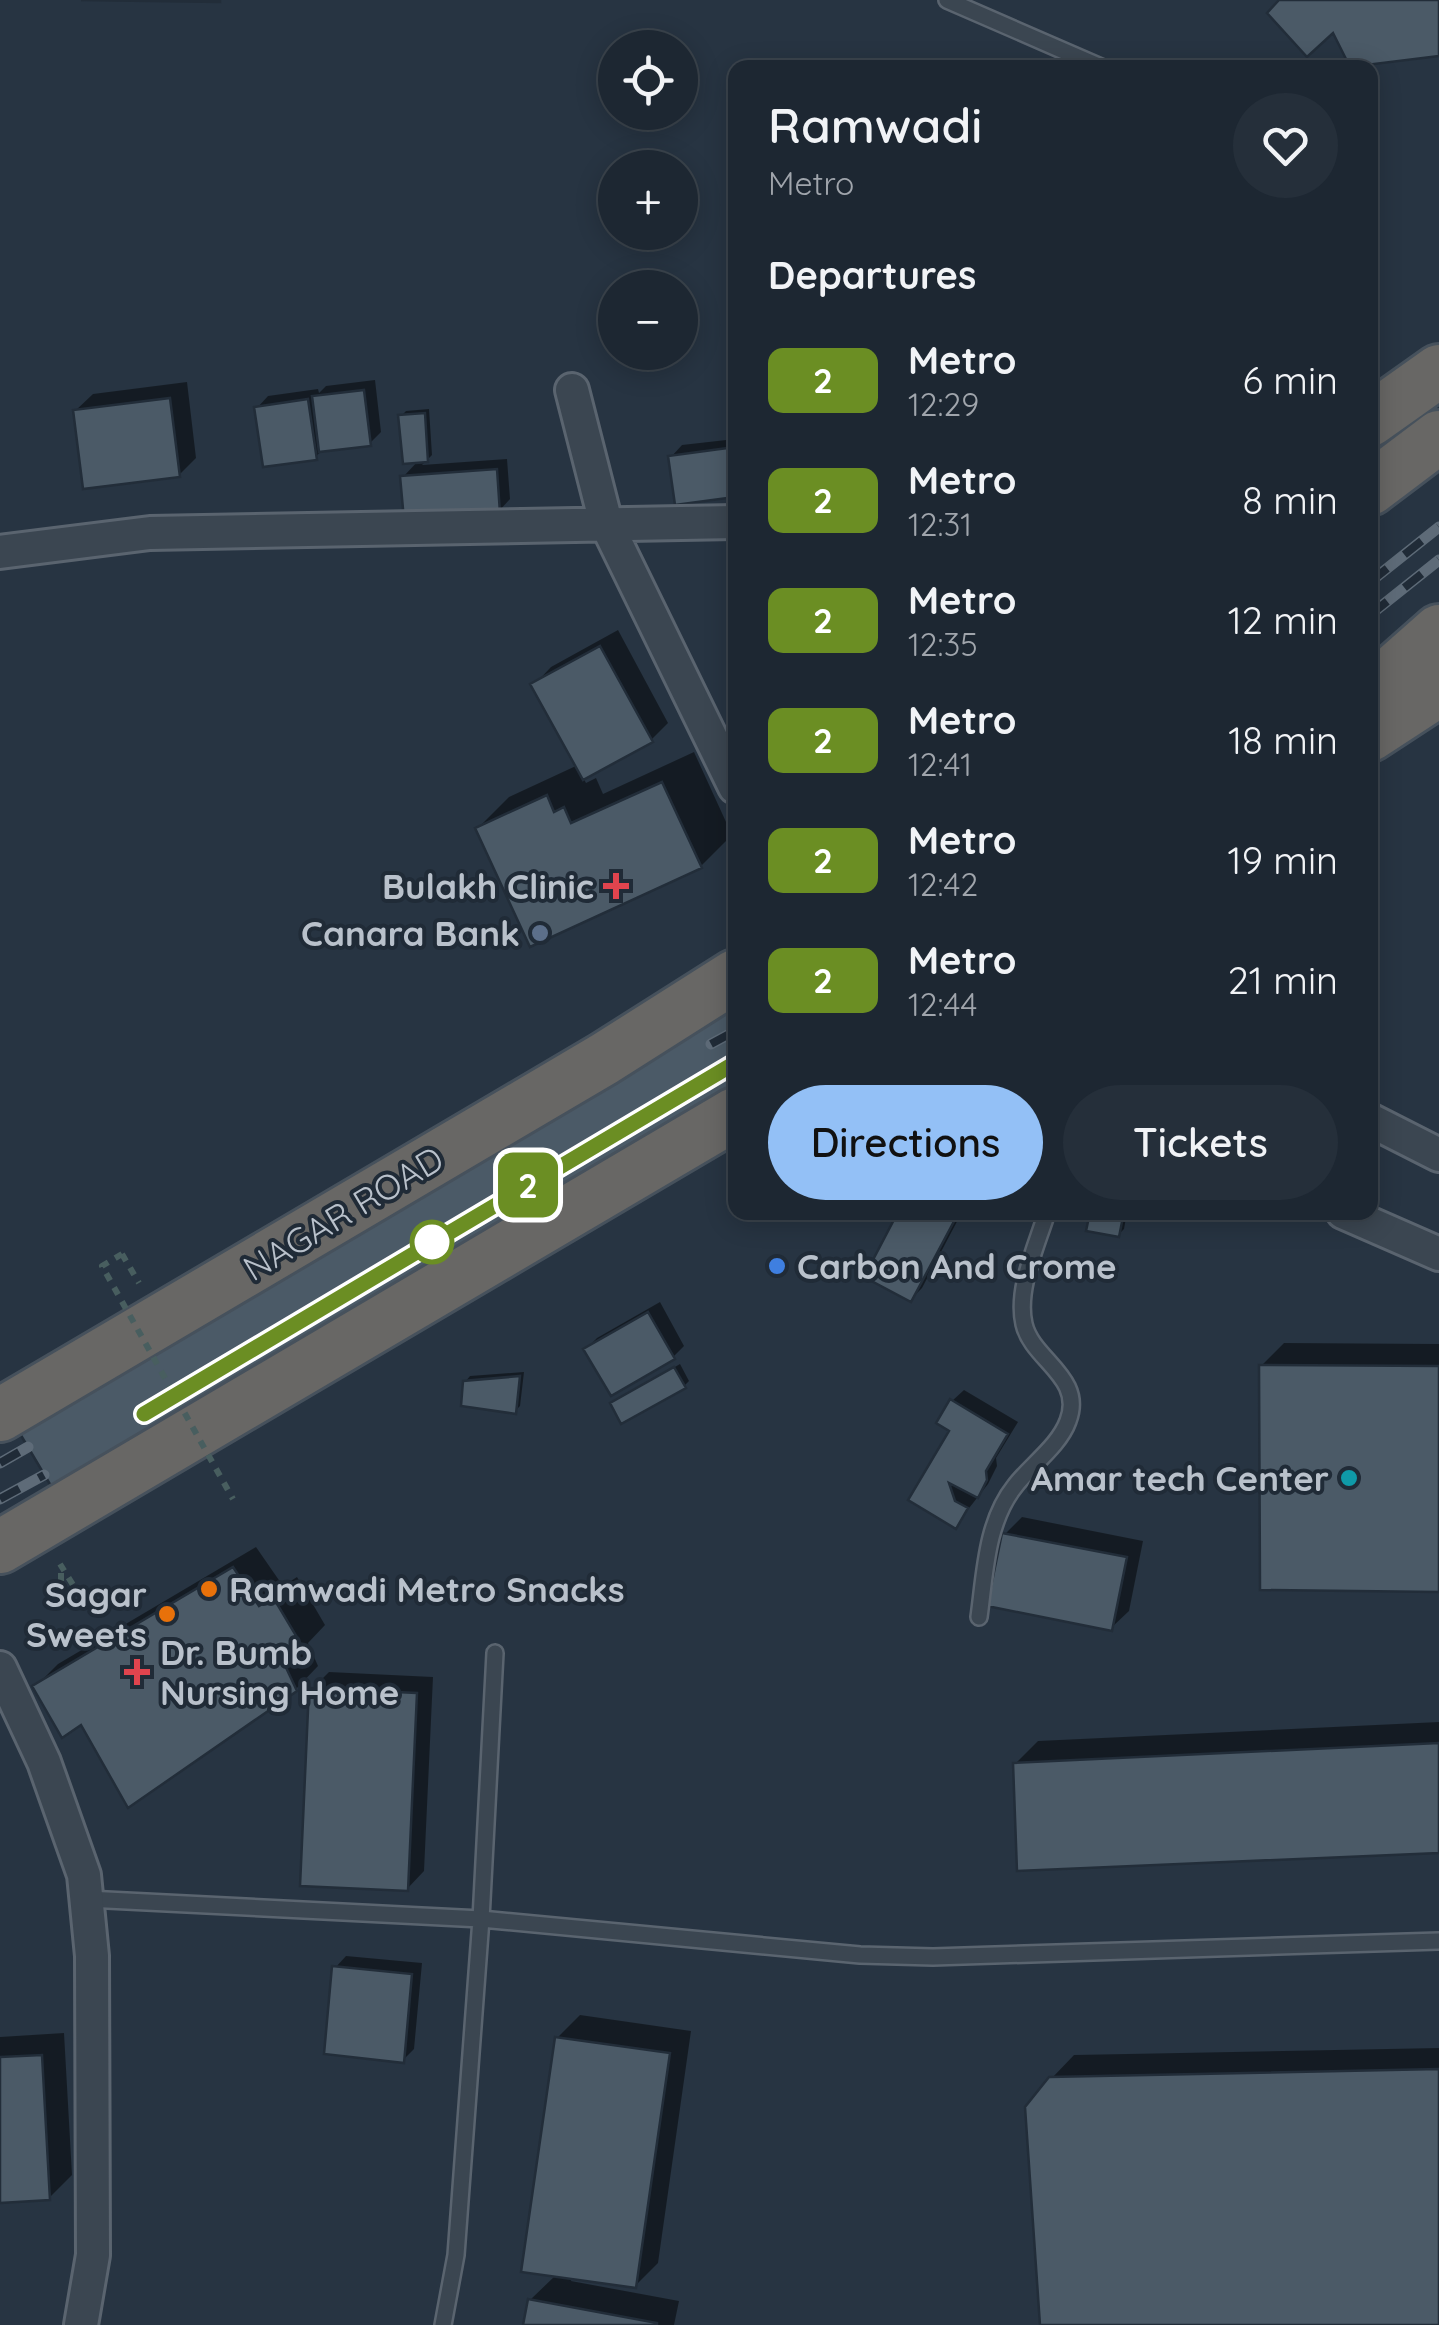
<!DOCTYPE html>
<html lang="en">
<head>
<meta charset="utf-8">
<style>
  body { margin:0; font-family:Quicksand,sans-serif; background:#252f3a; color:#f1f3f6; height:100vh; display:flex; flex-direction:column; font-size:38px; white-space:nowrap }
  * { box-sizing:border-box; margin:0 }
  p { font-size:32px; color:#a0a5ac }
  .icon { flex:none; width:55px; height:55px; fill:none; stroke:currentColor; stroke-width:2; stroke-linecap:round; stroke-linejoin:round }
  .map { position:relative; flex:1; overflow:hidden }
  .panel { position:absolute; left:728px; top:60px; width:650px; height:1160px; display:flex; flex-direction:column; background:#1d2732; border-radius:20px; box-shadow:0 5px 25px #0003,0 0 0 2px #3b444d }
  .panel>* { flex:none }
  .badge { padding:0 20px; border-radius:15px; font-size:35px; line-height:65px }
  .tools { position:absolute; left:598px; top:30px; display:grid; gap:20px }
  .tools a { display:grid; place-items:center; width:100px; height:100px; border-radius:50%; background:#1d2732; box-shadow:0 5px 25px #0003,0 0 0 2px #3b444d; font-size:50px }
  .map>.badge { position:absolute; translate:-50% -50%; box-shadow:0 0 0 5px #fff }
  h2 { padding:0 40px; font-size:38px; line-height:90px }
  .round { display:grid; place-items:center; flex:none; width:105px; height:105px; border-radius:52px; background:#252f3a }
  .summary { display:flex; align-items:center; justify-content:space-between; height:170px; padding:0 40px }
  h1 { font-size:48px; font-weight:600; line-height:75px }
  .action { display:flex; gap:20px; margin-top:auto; padding:20px 40px }
  .action a { flex:1; height:115px; border-radius:60px; background:#93c0f6; color:#111; font-size:40px; font-weight:600; line-height:115px; text-align:center }
  .action a+a { background:#252f3a; color:#f1f3f6 }
  ul { padding:0; list-style:none }
  li { display:flex; align-items:center; gap:30px; height:120px; padding:0 40px }
  li div { flex:1 }
  li b { display:block; font-size:38px }
  li em { font-style:normal }
  li .badge { min-width:110px; font-weight:700; text-align:center }
  .map>svg:first-child { display:block }
  .shadow { fill:#0007 }
  .building { fill:#4b5a67; stroke:#222d39; stroke-width:2.5 }
  .lines { fill:none; stroke-linecap:round; stroke-linejoin:round }
  .service-casing { stroke:#5a646f; stroke-width:20 }
  .minor-casing { stroke:#5a646f; stroke-width:38 }
  .trunk-casing { stroke:#46515c; stroke-width:58 }
  .path { stroke:#485e5f; stroke-width:6; stroke-dasharray:8 8; stroke-linecap:butt }
  .service { stroke:#3b4651; stroke-width:15 }
  .minor { stroke:#3b4651; stroke-width:32 }
  .trunk { stroke:#686765; stroke-width:52 }
  .rail-casing { stroke:#5e6b78; stroke-width:11 }
  .rail { stroke:#202b37; stroke-width:8; stroke-dasharray:22; stroke-linecap:butt }
  .path-bridge { stroke:#485e5f; stroke-width:6; stroke-dasharray:8 8; stroke-linecap:butt }
  .line-casing { stroke:#fff; stroke-width:22 }
  .line { stroke:#6b8e23; stroke-width:15 }
  .health-dot { fill:#e0444e; stroke:#202b37; stroke-width:4 }
  .service-dot { fill:#5c6f8a; stroke:#202b37; stroke-width:4 }
  .stop-dot { fill:#fff; stroke:#6b8e23; stroke-width:5 }
  .shop-dot { fill:#3f7fe0; stroke:#202b37; stroke-width:4 }
  .culture-dot { fill:#0f9aa8; stroke:#202b37; stroke-width:4 }
  .food-dot { fill:#e8710a; stroke:#202b37; stroke-width:4 }
  .labels { text-anchor:middle; dominant-baseline:central; stroke-width:8; stroke-linejoin:round; paint-order:stroke }
  .poi-label { font-size:35px; font-weight:bold; fill:#b9c1cb; stroke:#202b37; text-anchor:end }
  .street-label { font-size:35px; fill:#b9c1cb; stroke:#202b37 }
</style>
</head>
<body>
<div class="map">
<svg width="1439" height="2325" viewBox="0 0 1439 2325">
  <rect width="100%" height="100%" fill="#273442"/>
  <path class="shadow" d="M375,380l6,52 -11,11 -46,6 -9,8 -58,-49 11,-12 50,-7 1,4 7,-7z
    M187,382l9,76 -17,17 -104,-64 18,-17z
    M429,409l3,46 -10,10 85,-6 3,40 -11,12 -96,-34 16,-17 -18,-44 5,-5z
    M735,439v56l-64,-38 11,-12z
    M618,630l50,93 -17,17 -68,37 3,6 10,-5 7,16 91,-42 38,83 -31,31 -223,-38 31,-31 69,-32 -44,-80 17,-18z
    M901,1212h61l-40,76 -11,11z
    M1092,1212h35l-3,17 -5,5z
    M660,1302l24,44 -11,11 -87,-8 11,-11z
    M1284,1343l155,1v246l-178,-224z
    M680,1364l9,17 -5,5 -71,17z
    M524,1372l-4,34 -5,5 -50,-29 5,-6z
    M964,1390l54,32 -22,36 1,8 -9,18 -33,42 -44,-27 42,-69 -1,-29z
    M1022,1517l121,24 -14,70 -18,17 -106,-94z
    M256,1547l27,39 14,-9 28,48 -17,18 10,23 -22,23 -214,32 -47,-34 23,-23z
    M329,1672l104,5 -9,194 -17,18 -95,-200z
    M1439,1722v128l-424,-86 23,-23z
    M346,1956l76,7 -8,86 -11,11 -68,-92z
    M580,2015l111,16 -33,232 -23,23 -63,-9 -1,4 108,20 -5,24h-148l4,-25 26,-25 1,-237z
    M64,2033l8,142 -23,23 -49,2v-163z
    M1439,2048v277h-396l8,-246 23,-24z"/>
  <path class="building" d="M81,0h139v2z
    M1279,0h160v56l-89,11 -17,-34 -26,24 -40,-44z
    M364,390l7,56 -52,6 -7,-56z
    M170,398l10,79 -97,12 -10,-79z
    M308,399l9,61 -54,7 -9,-60z
    M425,413l3,49 -25,2 -5,-49z
    M735,447v50l-60,8 -7,-49z
    M497,469l3,44 -96,7 -4,-44z
    M600,646l53,96 -70,38 -53,-96z
    M662,782l40,86 -172,79 -55,-119 72,-33 7,17 10,-5 7,16z
    M735,969v164l-665,385 -70,-118z
    M898,1212h61l-48,90 -47,-25z
    M1090,1212h34l-5,25 -33,-6z
    M648,1312l27,47 -64,37 -28,-47z
    M1259,1365l180,1v226l-179,-2z
    M674,1367l12,21 -65,36 -11,-21z
    M520,1376l-4,38 -55,-8 2,-25z
    M950,1399l58,35 -22,37 1,9 -9,18 -29,-15 6,18 13,7 -12,21 -48,-29 41,-69 -13,-8z
    M1002,1533l125,24 -15,74 -125,-25z
    M233,1567l26,39 14,-9 31,52 -21,12 14,30 -169,117 -47,-83 -19,13 -30,-52z
    M309,1688l108,5 -9,198 -108,-5z
    M1439,1743v110l-422,18 -4,-108z
    M332,1966l80,8 -8,89 -80,-9z
    M555,2037l115,16 -34,235 -115,-16z
    M42,2055l8,145 -50,3v-146z
    M1439,2069v256h-399l-15,-218 24,-30z
    M528,2299l129,24v2h-134z"/>
  <g class="lines">
    <g class="service-casing">
      <path id="service" d="M947,0l156,68
        M979,1617c6,-43 7,-95 36,-131 15,-20 44,-40 53,-65 17,-44 -36,-61 -44,-97 -8,-35 13,-79 23,-112
        M87,1899l394,20 379,36 73,2 506,-16
        M443,2325l13,-70 25,-336 14,-266"/>
    </g>
    <g class="minor-casing">
      <path id="minor" d="M572,390l34,133 129,264
        M0,552l150,-19 585,-11
        M1370,1120l69,35
        M1343,1212l96,42
        M0,1668l44,94 40,113 8,81 1,299 -12,70"/>
    </g>
    <g class="trunk-casing">
      <path id="trunk" d="M1370,420l69,-49
        M1370,489l69,-52
        M1370,692l69,-61
        M1370,735l69,-45
        M0,1415l604,-356 131,-83
        M0,1547l735,-433"/>
    </g>
    <path class="path" d="M122,1254l17,29
      M60,1564l15,24
      M61,1597v-29"/>
    <use href="#service" class="service"/>
    <use href="#minor" class="minor"/>
    <use href="#trunk" class="trunk"/>
    <g class="rail-casing">
      <path id="rail" d="M1370,582l69,-55
        M1370,615l69,-55
        M711,1044l24,-13
        M0,1463l28,-16
        M0,1499l44,-24"/>
    </g>
    <use href="#rail" class="rail"/>
    <path class="path-bridge" d="M122,1254l-20,12 131,233"/>
  </g>
  <g class="lines">
    <g class="line-casing">
      <path id="line" d="M144,1414l591,-351"/>
    </g>
    <use href="#line" class="line"/>
  </g>
  <g class="health-dot">
    <path d="M611 871h10v10h10v10h-10v10h-10v-10h-10v-10h10z"/>
    <path d="M132 1657h10v10h10v10h-10v10h-10v-10h-10v-10h10z"/>
  </g>
  <circle class="service-dot" cx="540" cy="933" r="10"/>
  <circle class="stop-dot" cx="432" cy="1242" r="20"/>
  <circle class="shop-dot" cx="777" cy="1266" r="10"/>
  <circle class="culture-dot" cx="1349" cy="1478" r="10"/>
  <g class="food-dot">
    <circle cx="209" cy="1589" r="10"/>
    <circle cx="167" cy="1614" r="10"/>
  </g>
  <g class="labels">
    <g class="poi-label">
      <text x="594" y="886">Bulakh Clinic</text>
      <text x="520" y="933">Canara Bank</text>
      <text x="797" y="1266" text-anchor="start">Carbon And Crome</text>
      <text x="1329" y="1478">Amar tech Center</text>
      <text x="229" y="1589" text-anchor="start">Ramwadi Metro Snacks</text>
      <text x="147" y="1594">Sagar<tspan x="147" dy="40">Sweets</tspan></text>
      <text x="160" y="1652" text-anchor="start">Dr. Bumb<tspan x="160" dy="40">Nursing Home</tspan></text>
    </g>
    <g class="street-label">
      <text transform="translate(343 1213) rotate(-31)">NAGAR ROAD</text>
    </g>
  </g>
</svg>
<div class="tools">
<a><svg class="icon" aria-label="locate" viewBox="0 0 24 24"><circle cx="12" cy="12" r="6"/><path d="M12 2v4M12 18v4M2 12h4M18 12h4"/></svg></a>
<a>+</a>
<a>−</a>
</div>
<b class="badge" style="left:528px;top:1185px;background:#6b8e23;color:#fff">2</b>
<section class="panel">
<div class="summary"><div><h1>Ramwadi</h1><p>Metro</p></div><a class="round"><svg class="icon" aria-label="heart" viewBox="0 0 24 24"><path d="M12 20l-8-8c-3-5 5-10 8-4 3-6 11-1 8 4z"/></svg></a></div>
<h2>Departures</h2>
<ul>
<li><span class="badge" style="background:#6b8e23;color:#fff">2</span><div><b>Metro</b><p>12:29</p></div><em>6 min</em></li>
<li><span class="badge" style="background:#6b8e23;color:#fff">2</span><div><b>Metro</b><p>12:31</p></div><em>8 min</em></li>
<li><span class="badge" style="background:#6b8e23;color:#fff">2</span><div><b>Metro</b><p>12:35</p></div><em>12 min</em></li>
<li><span class="badge" style="background:#6b8e23;color:#fff">2</span><div><b>Metro</b><p>12:41</p></div><em>18 min</em></li>
<li><span class="badge" style="background:#6b8e23;color:#fff">2</span><div><b>Metro</b><p>12:42</p></div><em>19 min</em></li>
<li><span class="badge" style="background:#6b8e23;color:#fff">2</span><div><b>Metro</b><p>12:44</p></div><em>21 min</em></li>
</ul>
<div class="action"><a>Directions</a><a>Tickets</a></div>
</section>
</div>
</body>
</html>
